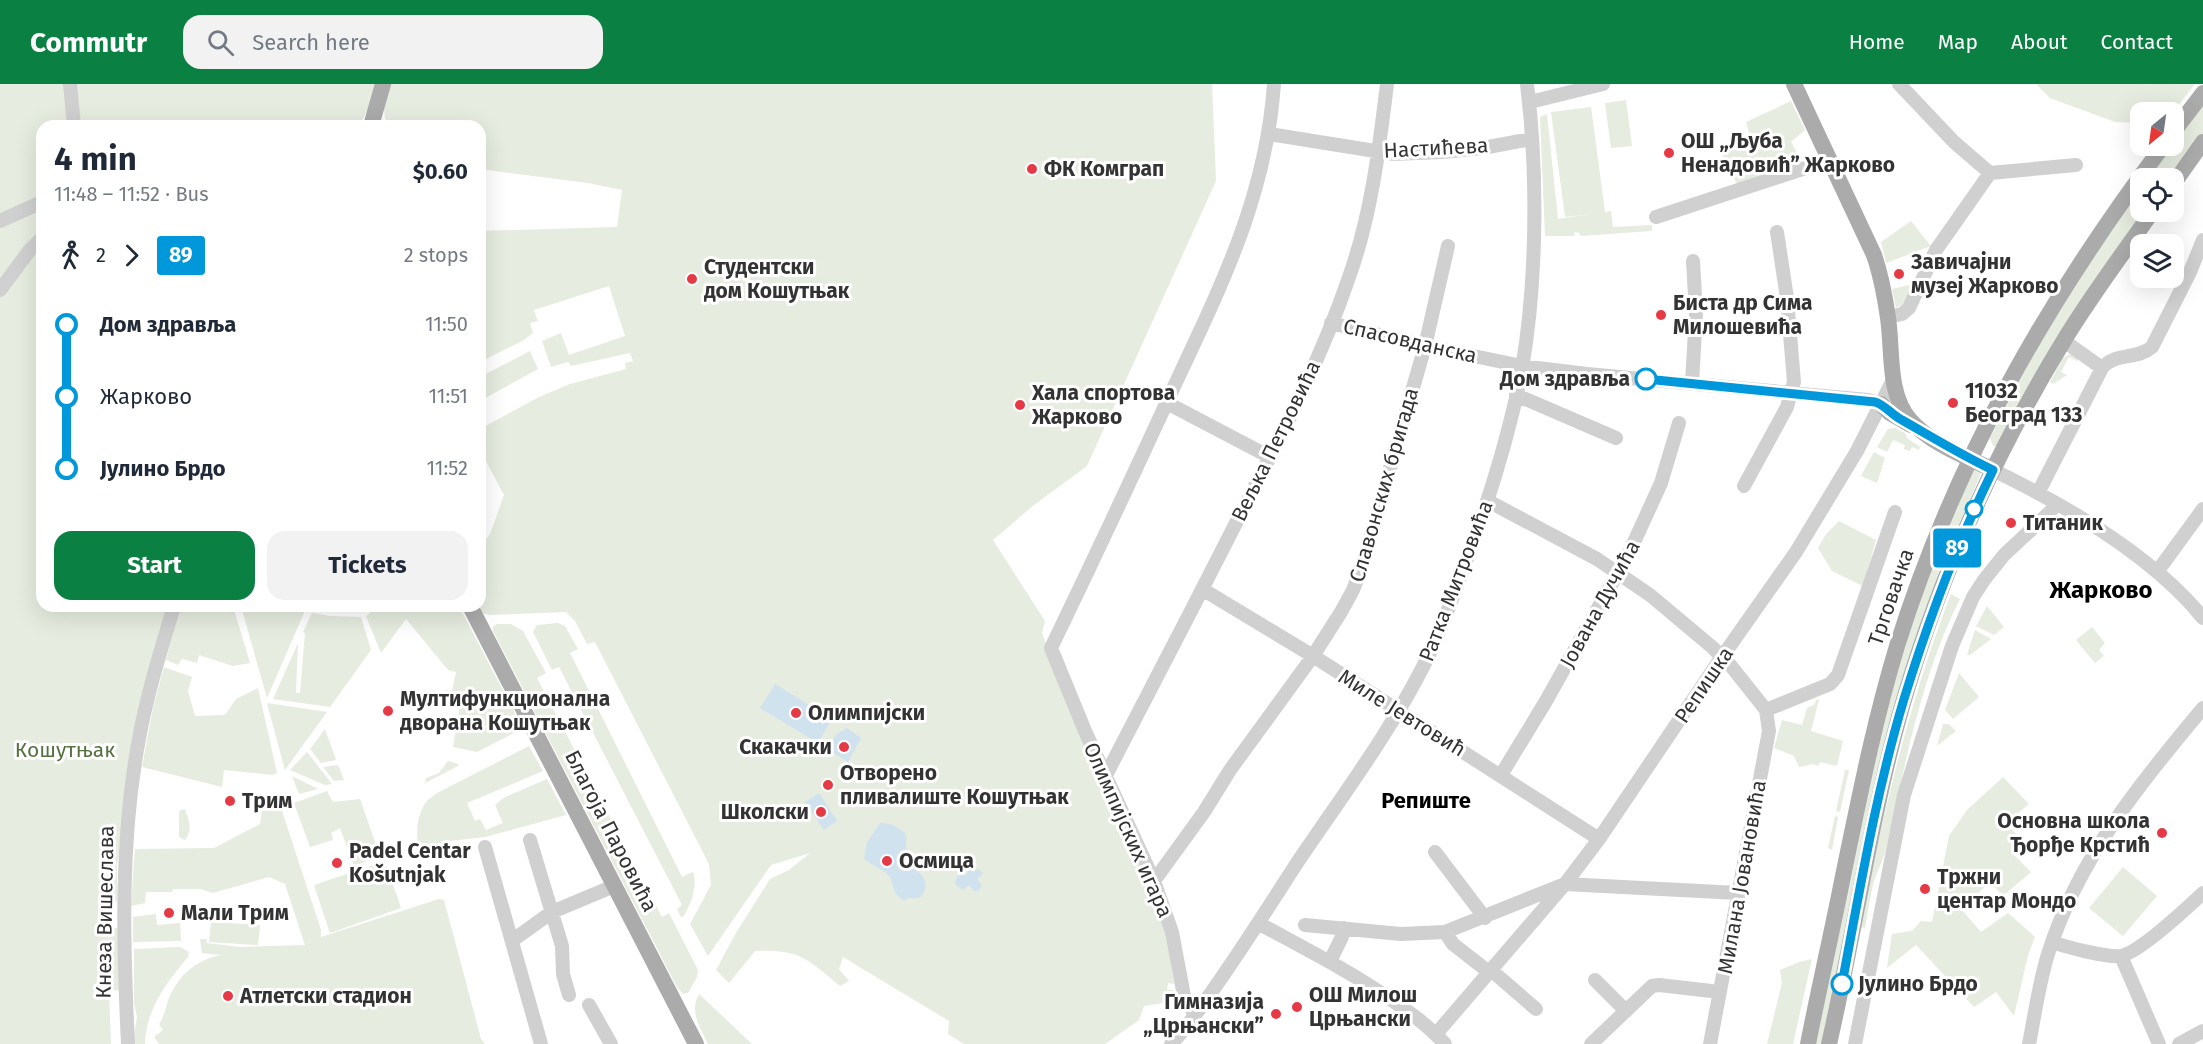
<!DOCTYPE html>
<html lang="en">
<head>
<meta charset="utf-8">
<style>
  body { margin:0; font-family:"Fira Sans",sans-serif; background:#f2f2f3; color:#1f2937; height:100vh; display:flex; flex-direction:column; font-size:22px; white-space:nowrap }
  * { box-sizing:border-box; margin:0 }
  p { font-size:20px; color:#747a83 }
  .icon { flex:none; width:33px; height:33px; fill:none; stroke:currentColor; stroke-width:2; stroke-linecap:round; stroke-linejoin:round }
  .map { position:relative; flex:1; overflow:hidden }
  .sheet { position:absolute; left:36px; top:36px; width:450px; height:492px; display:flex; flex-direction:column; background:#fff; border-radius:18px; box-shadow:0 6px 24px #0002 }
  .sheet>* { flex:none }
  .badge { padding:0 12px; border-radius:4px; font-size:21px; line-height:39px }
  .needle { width:39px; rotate:209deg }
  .buttons { position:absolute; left:2130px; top:18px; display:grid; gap:12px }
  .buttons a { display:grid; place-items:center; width:54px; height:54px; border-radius:12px; background:#fff; box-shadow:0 6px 24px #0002; font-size:30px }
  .map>.badge { position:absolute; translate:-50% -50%; box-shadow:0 0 0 3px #fff }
  .legs { display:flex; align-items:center; gap:9px; height:66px; padding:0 18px; font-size:20px }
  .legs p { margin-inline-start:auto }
  .summary { display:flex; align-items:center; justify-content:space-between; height:102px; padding:0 18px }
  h1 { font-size:33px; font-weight:700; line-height:45px }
  .action { display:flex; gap:12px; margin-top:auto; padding:12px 18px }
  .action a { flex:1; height:69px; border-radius:18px; background:#0b8043; color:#fff; font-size:24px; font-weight:700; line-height:69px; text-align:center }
  .action a+a { background:#f2f2f3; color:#1f2937 }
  ul { padding:0 18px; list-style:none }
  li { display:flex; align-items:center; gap:21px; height:72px; font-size:22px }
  li i { display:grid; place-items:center; width:9px; height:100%; margin:0 8px; background:currentColor }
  li i::after { content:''; width:15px; height:15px; margin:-8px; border:4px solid; border-radius:50%; background:#fff }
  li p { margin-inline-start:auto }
  li:first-child i { background:linear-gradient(#0000 50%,currentColor 0) }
  li:last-child i { background:linear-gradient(currentColor 50%,#0000 0) }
  header { display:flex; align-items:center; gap:36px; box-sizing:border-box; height:84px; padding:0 30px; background:#0b8043; color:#fff }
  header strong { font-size:28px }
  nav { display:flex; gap:33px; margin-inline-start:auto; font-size:21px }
  .search { width:420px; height:54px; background:#f2f2f3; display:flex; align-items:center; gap:15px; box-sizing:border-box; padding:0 21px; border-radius:18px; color:#747a83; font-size:22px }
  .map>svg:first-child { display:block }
  .green { fill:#e6ecdf }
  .water { fill:#cfe2ee }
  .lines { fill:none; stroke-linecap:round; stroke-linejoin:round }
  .minor { stroke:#d0d0d0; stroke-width:14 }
  .major { stroke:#ababab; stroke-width:16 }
  .line-1-casing { stroke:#fff; stroke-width:14 }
  .line-1 { stroke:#0098da; stroke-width:9 }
  .poi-dot { fill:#e63946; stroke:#fff; stroke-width:2 }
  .stop-1-dot { fill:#fff; stroke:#0098da; stroke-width:3 }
  .labels { text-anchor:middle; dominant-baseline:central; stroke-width:6; stroke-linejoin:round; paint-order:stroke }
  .poi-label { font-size:21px; font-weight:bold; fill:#333; stroke:#fff; text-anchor:start }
  .street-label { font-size:21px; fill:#333; stroke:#fff }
  .stop-label { font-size:21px; font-weight:bold; fill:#333; stroke:#fff; text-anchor:end }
  .park-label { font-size:21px; fill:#56703f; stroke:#fff }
  .neighbourhood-label { font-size:22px; font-weight:bold; fill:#000; stroke:#fff }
  .quarter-label { font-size:24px; font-weight:bold; fill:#000; stroke:#fff }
</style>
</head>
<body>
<header>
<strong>Commutr</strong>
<div class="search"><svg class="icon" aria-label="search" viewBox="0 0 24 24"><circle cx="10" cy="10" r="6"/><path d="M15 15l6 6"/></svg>Search here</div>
<nav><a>Home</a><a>Map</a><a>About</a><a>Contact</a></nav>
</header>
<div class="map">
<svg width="2203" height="960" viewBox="0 0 2203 960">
  <rect width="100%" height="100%" fill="#fff"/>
  <path class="green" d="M0,0h1212l4,97 -129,285 -53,39 -41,35 52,81 -3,12 18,48 82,192 25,63 7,48 -6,-1 -1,7h6l4,11 -33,5 -5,14 -34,24h-141l-16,-10 1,-13 -106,-64 -4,12 10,12 -9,5c-33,-27 -40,-37 -85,-35l-26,32 -13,-13 20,-37 34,-54 19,-9 21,-17 -39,12 -63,91 -18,-32 21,-39 -2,-21 -114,-222 -8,2 -12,-23 -9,-9 -75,3 -10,-2 -3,-7h2v-58l10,-14 14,-39 -24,-45v-21l59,-32 31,-13 56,-15 -1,-6 8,-2 -3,-8 -59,13 -3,-4 -17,5 -9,-26 19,-8 8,22 56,-19 -16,-50 -75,24 4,11 -8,2 3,10 -9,7 -38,19 -6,-14v-114l137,-4 5,-37 -34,-7 -108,-14v-43h-91l-4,-8 -1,-7 -14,-6 -11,21h-317v480h125l-34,128 -16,133v34l-6,1 1,26h6l1,62 -10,1 2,53h-111z
    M2036,0h159l-22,28h-33v11l-25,-1 -65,-24z
    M1626,16l6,46 -21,2 -6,-45z
    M1791,17l14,29 -14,12 12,22 -65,21 -9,-14 -10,-24 3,-2 20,1 8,-10 -4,-14z
    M2203,20v30l-33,44h-24l25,-32h3v-4z
    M1591,23l14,105 6,-1 2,16 39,-2v6l-72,5v-3l-5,-1 -1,4h-29l-5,-119 7,-3 11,105 32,-5 -25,3 -14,-105z
    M2140,102v26h6l-149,234h-4l-3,-8 59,-113z
    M1911,137l20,25 -45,17 -5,-21z
    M1913,200c0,10 -8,20 -17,24l-4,-19z
    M530,267l8,18 -58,32v-24z
    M2072,269l6,6 -1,2 -8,-4 -8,15 6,3 -14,9 -3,-2 13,-24z
    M1895,344l10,5 2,5 13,9 -1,3 -7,-3 -2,4 -6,-2 1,-4 -12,-5 -6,12 -10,-5 11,-18z
    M1874,368l11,6 -8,25 -16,-7z
    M1976,386l4,2v4l-38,87 -10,29 -108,452h-10l66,-319 49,-156 44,-98z
    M1839,437l37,19 -13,46 -31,-15 -14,-23 8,-14z
    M1951,510l9,5c-40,79 -55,168 -75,254 -3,9 -7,17 -10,25 -5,16 -7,34 -10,50l-5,-1c23,-113 49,-225 91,-333z
    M180,522h53l17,57 -17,3 -34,-11 -2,8 -15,-4 -4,6 -12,-5z
    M240,522h67l-40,92 -25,-88z
    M378,522h81l62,119 -1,5 -43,22 -24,-5 6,-36 -1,-9 -13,-10v-2l7,1 4,-19 -8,-2 -42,-51 -25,34 -15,-37z
    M1987,522l17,21 -10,8 -18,-9z
    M312,529l18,3 31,1 10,33 -41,57 -57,-8 25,-56 -2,50h4l5,-60 -2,-1z
    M558,539l7,3 13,23 -8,4 112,224 11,-5c5,14 -2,31 -9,44l-3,1 -4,-8 5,-4 -123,-238 -7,3 -19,-38 4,-7z
    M497,540h14l12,7 23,42 -9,5 125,239 7,-4 29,57 -1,7 -9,16 -5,1 -6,-7 -184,-356v-4z
    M2092,543l13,16 -6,7 5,6 -9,7 -19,-23z
    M1975,546l16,9 -21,16h-3z
    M164,583l28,10 -4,14 7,25 30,-1 11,-16 22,-11 19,85 -4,2 -49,-5 -2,17 -80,-20 11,-59z
    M1959,589l20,24 -26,22 -8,-9z
    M1816,616h3l-8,31 32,10 -6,25 -17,-4 -2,4 -5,-2 -14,3 -5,-11 -20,-8 8,-28 20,5 5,-17 7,-3z
    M267,619l60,9 -42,58 -16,-59z
    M1943,640h6l7,7 -19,15z
    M325,645l11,31 -15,3 -11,-14z
    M529,662l14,25 -76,32 8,18 5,-2 6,11 17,-7 -8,-18 10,-8 42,-18 19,36 -81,22 -35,4 -26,15c-11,-15 -8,-41 3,-55 3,-3 8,-7 12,-9z
    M307,668l25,32 -7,1 -35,-15z
    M448,677l10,3v2l-33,17 1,-5 13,-5z
    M338,681l6,15 -10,1 -11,-14z
    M1845,686h4l-9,42 -4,-1z
    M292,692l26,13 -19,5z
    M2003,693l26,27 -23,19 20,22 -13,9 18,18 -28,24 -13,-14 -29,27 20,23 27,-19 27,24 -7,18 -14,61 -18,-24 -22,15 -58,-62 -29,23 5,-34 20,-3 9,-10 11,1 17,-86 18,-26z
    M327,707l6,11 27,-3 20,57 -26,10 -14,-38 -9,5 2,7 -23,7 -16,-44z
    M281,724l40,122v7l118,-38 5,1 37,139 4,5h-326l-5,-7 9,-7 -4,-6c6,-8 6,-16 10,-26 10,-23 27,-38 52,-43l-19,-2 -2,-14h6l1,4 33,4 65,-2 -20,-61 -16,-7 -56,16 -13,-4h-27l-1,3h-26l-1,11 -14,3 4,-57 79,-1 46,-24 2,-13z
    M185,725c4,12 8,20 0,31l-6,-3v-26z
    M1835,732l3,1 -6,33 -4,-2z
    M385,777l16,47 -71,25 -16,-48z
    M2123,783l34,29 -34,40 -34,-28z
    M156,830l1,11 23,-2 1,18 -48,1v-25z
    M211,838l49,3 -2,20 -49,-3z
    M180,863l9,5 -1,5c-22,26 -42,52 -43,87h-9l-3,-3 4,-24 -3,-14v-54z
    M1812,875l-19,85h-26l15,-61 -2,-13 19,-8z
    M699,910l53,50h-44c-8,-17 -19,-32 -9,-50z"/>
  <path class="water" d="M775,600l57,35 -14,24 -58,-35z
    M847,644l14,10 -13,24 -16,-10c-1,-13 3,-18 15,-24z
    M819,709l18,28 -13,9 -19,-28z
    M880,739c9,-1 20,5 26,11 1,8 -1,17 1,24 4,13 22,15 18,31 -4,12 -9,9 -18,9l-2,3c-13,-6 -10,-15 -16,-25 -6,-8 -19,-10 -25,-18l3,-16z
    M965,776l5,5 3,8 5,-5 5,6 -6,5 5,6 -4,6h-4l-5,-6 -6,5 -7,-5 -1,-4 3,-5 7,-1 3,-2 -1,-7 -5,-3z"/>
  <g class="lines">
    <path class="minor" d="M70,0l4,42
      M1899,0l55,58 36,31 86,-8
      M1530,18l73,-18
      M1269,50l125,20 48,-2 41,-4 48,-9
      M1656,133l174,-57
      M0,137l42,-19
      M0,206l29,-39 13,-13
      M1888,233l14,-3 7,-6 27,-58 54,-77
      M1331,239l94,23 97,20 65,8 281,26 13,4
      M2064,257l38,27
      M1692,299l4,-70 -3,-52
      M1516,311l100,43
      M1167,319l103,54
      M1993,386c72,35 159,85 210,148
      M1744,402l43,-79 7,-25 -7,-84 -10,-66
      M2038,409l64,-125c13,-16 35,-8 50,-21l38,-75 13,-32
      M1488,417l109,58 53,36 62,52 19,19 35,44 3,21 -59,313
      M2157,488l46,-63
      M1202,505l111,67 286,183
      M1766,626l64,-26 8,-9 57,-163
      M1501,691l45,-74 84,-150 31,-68 18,-60
      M1105,693c44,-85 88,-169 131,-254 41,-80 83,-158 112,-243 23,-63 31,-130 39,-196
      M530,756l32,106 1,28 6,21
      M485,763l56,197
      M1435,768l50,66
      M1154,797l50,-69 26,-42 83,-114 28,-44 12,-22 10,-27 62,-217 23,-100
      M1258,839c44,24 88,46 129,74 21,14 41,28 58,47
      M1305,841l96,9 44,-2 120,-48 173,9
      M1445,848l8,12 37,29
      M513,856l39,-28 62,-26
      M2052,858c14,5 56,16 69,14 19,-4 66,-48 82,-63
      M2121,872l38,88
      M1330,877l12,-24 2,-9
      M1492,887l44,38
      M1595,896l31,31
      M589,921l22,39
      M1195,931l-11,-19 -12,-64 -18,-51 -69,-150 -34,-83c41,-85 81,-170 120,-255 48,-103 95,-194 103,-309
      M1436,950l129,-150 34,-45 116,-172 81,-115 61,-101 36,-71
      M128,960c-5,-102 -8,-205 11,-305 8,-45 22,-89 35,-133
      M1171,960c16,-16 29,-36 42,-54 29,-41 55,-82 82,-124 45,-67 95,-133 131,-205 15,-30 26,-62 38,-94 24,-64 45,-130 58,-198 15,-88 16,-196 5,-285
      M1591,960l61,-58 7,-1 61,7
      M1855,960l49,-249 48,-149 21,-49 11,-17 20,-25 46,-43 6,-8
      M2029,960c6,-30 10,-61 19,-90 30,-95 92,-171 155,-246
      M2179,960l24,-13"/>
    <path class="major" d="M1794,0l80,171c7,20 11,42 14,63 5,33 -1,75 22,102 21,24 55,36 83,50
      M371,42l12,-42
      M2174,47l29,-38
      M2174,99l29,-41
      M1881,320l9,9 21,12
      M470,522l226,438
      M1808,960c11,-56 24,-112 35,-168 16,-77 31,-154 54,-230 58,-185 150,-346 266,-500
      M1829,960c26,-113 42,-229 74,-341 37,-127 91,-248 160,-361 27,-45 59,-87 89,-130"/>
  </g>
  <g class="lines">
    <g class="line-1-casing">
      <path id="line-1" d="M1646,295l229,23c10,3 17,13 27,18 30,17 59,35 91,50 -36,74 -65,151 -89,229 -28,93 -44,190 -62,285"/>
    </g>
    <use href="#line-1" class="line-1"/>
  </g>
  <g class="poi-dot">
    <circle cx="1669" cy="69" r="6"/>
    <circle cx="1032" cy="85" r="6"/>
    <circle cx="1899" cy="190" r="6"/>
    <circle cx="692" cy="195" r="6"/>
    <circle cx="1661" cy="231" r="6"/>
    <circle cx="1953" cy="319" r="6"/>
    <circle cx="1020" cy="321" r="6"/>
    <circle cx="2011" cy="439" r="6"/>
    <circle cx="388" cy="627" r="6"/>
    <circle cx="796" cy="629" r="6"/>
    <circle cx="844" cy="663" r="6"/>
    <circle cx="828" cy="701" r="6"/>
    <circle cx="230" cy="717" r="6"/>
    <circle cx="821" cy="728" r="6"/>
    <circle cx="2162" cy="749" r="6"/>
    <circle cx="887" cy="777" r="6"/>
    <circle cx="337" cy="779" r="6"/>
    <circle cx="1925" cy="805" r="6"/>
    <circle cx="169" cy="829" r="6"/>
    <circle cx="228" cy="912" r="6"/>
    <circle cx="1297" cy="923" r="6"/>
    <circle cx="1276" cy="930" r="6"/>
  </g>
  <g class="stop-1-dot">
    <circle cx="1646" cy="295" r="10"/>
    <circle cx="1974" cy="425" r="8"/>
    <circle cx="1842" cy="900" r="10"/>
  </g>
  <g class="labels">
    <g class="poi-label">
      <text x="1681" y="57">ОШ „Љуба<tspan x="1681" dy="24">Ненадовић” Жарково</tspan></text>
      <text x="1044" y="85">ФК Комграп</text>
      <text x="1911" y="178">Завичајни<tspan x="1911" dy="24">музеј Жарково</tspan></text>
      <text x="704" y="183">Студентски<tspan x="704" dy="24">дом Кошутњак</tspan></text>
      <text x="1673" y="219">Биста др Сима<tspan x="1673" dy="24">Милошевића</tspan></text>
      <text x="1965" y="307">11032<tspan x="1965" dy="24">Београд 133</tspan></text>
      <text x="1032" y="309">Хала спортова<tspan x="1032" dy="24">Жарково</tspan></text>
      <text x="2023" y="439">Титаник</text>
      <text x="400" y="615">Мултифункционална<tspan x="400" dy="24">дворана Кошутњак</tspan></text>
      <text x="808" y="629">Олимпијски</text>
      <text x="832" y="663" text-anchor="end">Скакачки</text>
      <text x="840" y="689">Отворено<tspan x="840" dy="24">пливалиште Кошутњак</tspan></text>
      <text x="242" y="717">Трим</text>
      <text x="809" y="728" text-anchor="end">Школски</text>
      <text x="2150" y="737" text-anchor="end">Основна школа<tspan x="2150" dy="24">Ђорђе Крстић</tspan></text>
      <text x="349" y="767">Padel Centar<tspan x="349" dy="24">Košutnjak</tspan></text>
      <text x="899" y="777">Осмица</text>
      <text x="1937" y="793">Тржни<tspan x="1937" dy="24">центар Мондо</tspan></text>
      <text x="181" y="829">Мали Трим</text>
      <text x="1309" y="911">ОШ Милош<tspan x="1309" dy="24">Црњански</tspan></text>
      <text x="240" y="912">Атлетски стадион</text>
      <text x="1264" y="918" text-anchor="end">Гимназија<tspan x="1264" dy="24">„Црњански”</tspan></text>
    </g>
    <g class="street-label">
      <text transform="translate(1436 64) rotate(-3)">Настићева</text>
      <text transform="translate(1410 257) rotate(13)">Спасовданска</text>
      <text transform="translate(1276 357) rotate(-64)">Вељка Петровића</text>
      <text transform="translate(1384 401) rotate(-74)">Славонских бригада</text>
      <text transform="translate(1456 497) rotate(-69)">Ратка Митровића</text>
      <text transform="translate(1891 513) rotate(-71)">Трговачка</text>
      <text transform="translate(1600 520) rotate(-61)">Јована Дучића</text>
      <text transform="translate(1704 601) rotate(-56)">Репишка</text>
      <text transform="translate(1402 629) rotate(32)">Миле Јевтовић</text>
      <text transform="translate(1128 746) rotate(66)">Олимпијских игара</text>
      <text transform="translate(611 747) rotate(63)">Благоја Паровића</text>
      <text transform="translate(1742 793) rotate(-80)">Милана Јовановића</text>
      <text transform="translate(105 828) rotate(-89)">Кнеза Вишеслава</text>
    </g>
    <g class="stop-label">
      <text x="1630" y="295">Дом здравља</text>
      <text x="1858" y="900" text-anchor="start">Јулино Брдо</text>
    </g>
    <g class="park-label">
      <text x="65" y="666">Кошутњак</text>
    </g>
    <g class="neighbourhood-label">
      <text x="1426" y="716">Репиште</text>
    </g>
    <g class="quarter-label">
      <text x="2101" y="506">Жарково</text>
    </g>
  </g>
</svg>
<div class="buttons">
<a><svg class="needle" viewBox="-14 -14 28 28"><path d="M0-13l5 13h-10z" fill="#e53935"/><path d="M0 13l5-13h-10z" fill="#747a83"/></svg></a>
<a><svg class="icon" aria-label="locate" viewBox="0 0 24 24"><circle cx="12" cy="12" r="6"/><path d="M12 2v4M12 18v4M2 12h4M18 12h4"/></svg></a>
<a><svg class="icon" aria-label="layers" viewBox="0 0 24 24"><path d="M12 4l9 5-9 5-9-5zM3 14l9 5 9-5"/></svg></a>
</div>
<b class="badge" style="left:1957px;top:464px;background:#0098da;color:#fff">89</b>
<section class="sheet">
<div class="summary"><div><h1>4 min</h1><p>11:48 – 11:52 · Bus</p></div><b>$0.60</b></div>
<div class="legs"><svg class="icon" aria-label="walk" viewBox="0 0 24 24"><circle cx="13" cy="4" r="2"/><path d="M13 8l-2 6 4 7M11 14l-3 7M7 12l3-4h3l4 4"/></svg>2<svg class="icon" aria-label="forward" viewBox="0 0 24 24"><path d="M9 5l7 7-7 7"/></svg><b class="badge" style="background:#0098da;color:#fff">89</b><p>2 stops</p></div>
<ul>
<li><i style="color:#0098da"></i><b>Дом здравља</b><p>11:50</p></li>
<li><i style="color:#0098da"></i><span>Жарково</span><p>11:51</p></li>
<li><i style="color:#0098da"></i><b>Јулино Брдо</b><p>11:52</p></li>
</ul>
<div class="action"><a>Start</a><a>Tickets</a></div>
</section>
</div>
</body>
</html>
